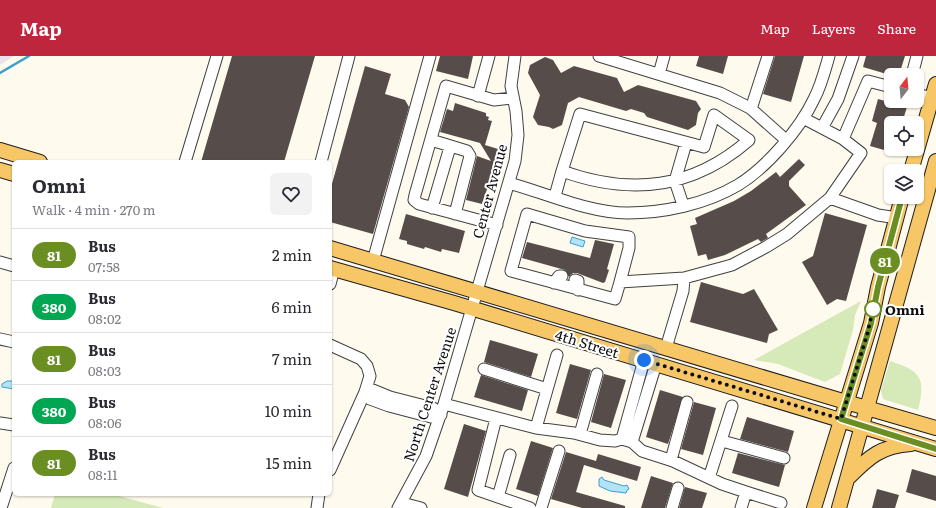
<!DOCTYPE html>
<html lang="en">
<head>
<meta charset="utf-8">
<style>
  body { margin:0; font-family:Literata,serif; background:#f2f2f3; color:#2b2b33; height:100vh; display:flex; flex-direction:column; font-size:15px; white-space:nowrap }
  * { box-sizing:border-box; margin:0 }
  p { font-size:13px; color:#7c7c81 }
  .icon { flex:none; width:22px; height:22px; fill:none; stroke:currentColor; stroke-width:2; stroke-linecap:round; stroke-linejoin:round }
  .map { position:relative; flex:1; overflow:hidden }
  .details { position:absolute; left:12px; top:104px; width:320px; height:336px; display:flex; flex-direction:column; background:#fff; border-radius:6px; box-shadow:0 1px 3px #0004 }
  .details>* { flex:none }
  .badge { padding:0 8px; border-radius:13px; font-size:14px; line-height:26px }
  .needle { width:26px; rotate:16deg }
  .tools { position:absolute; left:884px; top:12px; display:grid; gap:8px }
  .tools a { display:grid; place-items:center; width:40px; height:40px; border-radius:6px; background:#fff; box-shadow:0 1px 3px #0004; font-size:20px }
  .you { position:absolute; width:20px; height:20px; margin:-10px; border:3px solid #fff; border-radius:50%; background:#1a73e8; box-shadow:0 0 0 6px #1a73e833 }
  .map>.badge { position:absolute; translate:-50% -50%; box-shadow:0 0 0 2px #fff }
  .round { display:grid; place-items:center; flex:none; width:42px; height:42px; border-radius:6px; background:#f2f2f3 }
  .head { display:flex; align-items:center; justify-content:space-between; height:68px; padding:0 20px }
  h1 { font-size:19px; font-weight:700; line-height:30px }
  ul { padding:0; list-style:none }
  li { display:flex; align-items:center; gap:12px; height:52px; padding:0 20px; border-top:1px solid #e1e1e2 }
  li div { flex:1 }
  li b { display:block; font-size:15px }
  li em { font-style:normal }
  li .badge { min-width:44px; font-weight:700; text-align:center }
  header { display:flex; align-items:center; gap:24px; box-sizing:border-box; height:56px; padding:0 20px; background:#bd263c; color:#fff }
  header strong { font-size:19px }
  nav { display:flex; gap:22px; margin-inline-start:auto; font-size:14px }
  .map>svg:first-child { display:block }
  .industrial { fill:#eae2ec }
  .green { fill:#d6e9b8 }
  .water { fill:#b3e3f6; stroke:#3ba1cc }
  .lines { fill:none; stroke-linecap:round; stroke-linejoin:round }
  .stream { stroke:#3ba1cc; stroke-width:2.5 }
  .building { fill:#564d4a }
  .minor-casing { stroke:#414141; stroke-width:13 }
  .major-casing { stroke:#1f1f1f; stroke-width:16 }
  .minor { stroke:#fff; stroke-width:11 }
  .major { stroke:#f7c666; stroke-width:14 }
  .line-casing { stroke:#fff; stroke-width:9 }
  .line { stroke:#6b8e23; stroke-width:6 }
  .walk { stroke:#0e0e0e; stroke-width:4; stroke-dasharray:0 7.2 }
  .stop-dot { fill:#fff; stroke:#6b8e23; stroke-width:2 }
  .labels { text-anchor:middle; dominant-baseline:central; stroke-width:4; stroke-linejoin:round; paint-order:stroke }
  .street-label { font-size:14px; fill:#0e0e0e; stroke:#fff }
  .stop-label { font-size:14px; font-weight:bold; fill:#0e0e0e; stroke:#fff; text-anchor:start }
</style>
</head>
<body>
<header>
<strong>Map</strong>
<nav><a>Map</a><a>Layers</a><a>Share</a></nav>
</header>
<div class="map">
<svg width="936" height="452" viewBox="0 0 936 452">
  <rect width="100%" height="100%" fill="#fffaee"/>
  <path class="industrial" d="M0,0h14l-14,9z"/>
  <path class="green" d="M861,245l-6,14 -2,15 -13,44 -15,8 -47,-18 -24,-4z
    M890,305c31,10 36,17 28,49l-35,-11 -2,-9z
    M55,438h57l51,14h-112z"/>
  <path class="water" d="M572,181l13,4 -2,6 -13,-4z
    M7,325h7v8l-12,-2v-3z
    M602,421l2,3 20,6 3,-1 2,4 -2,1 -1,3 -16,-2 -11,-5v-7z"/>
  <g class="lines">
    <path class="stream" d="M0,17l29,-17"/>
  </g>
  <path class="building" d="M232,0h83l-31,106h-83z
    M440,0h33l-5,23 -32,-8z
    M699,0h29l-5,18 -27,-8z
    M775,0h29l-13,46 -28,-8z
    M866,0h39l-6,19h-9l-27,-8z
    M545,1l8,3 8,13 13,-7 43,12 7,14 14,-7 58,16 5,8 -3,4 -2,12 -8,5 -41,-13 -3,-4 -13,-4 -5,2 -47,-14 -11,6 -6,22 -9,4 -4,-2 -11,-2 -5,-8 7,-22 -12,-22 2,-8z
    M365,10l26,8 -6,20 20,6 4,7 -36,127 -43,-12v-31z
    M878,43l29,8 -5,16h-11v29l-21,-6 7,-23 -5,-2z
    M455,47l31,10v3l3,1 -1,3 4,1 -7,24 13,4 -1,4 2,1 -17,50 -16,-4 11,-44 14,5 -11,-18 -40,-11 7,-23 6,2z
    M799,103l6,6 -16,16v5l17,19 -40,29 2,4 -7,4 -3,-3 -33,16 -17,5 -2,-6 -8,2 -8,-30 7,-2 -2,-6 39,-17 17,-10 25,-19 4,5z
    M825,157l42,12 -21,76 -9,-2 -10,6 -25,-43 11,-6z
    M406,158l59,17 -6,22 -17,-4 -1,3 -16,-5 -1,2 -17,-5v-3l-8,-2z
    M595,184l19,4 -7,25 2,1 -4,12 -2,1 -26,-10h-4l-4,4 -4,-7 -43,-12 5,-16 63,16z
    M701,226l42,12 11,-5 24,41 -9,4 -2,9 -77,-21z
    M490,284l48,14 -7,23 -47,-15z
    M570,308l21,6 -14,49 -21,-6z
    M604,318l22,6 -15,48 -20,-6z
    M481,319l47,15 -6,21 -48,-14z
    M660,334l23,7 -15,47 -22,-7z
    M694,346l22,6 -13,47 -22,-6z
    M747,361l47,14 -6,21 -48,-13z
    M464,368l22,7 -18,66 -24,-8z
    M531,385l22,7 -15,48 -22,-7z
    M566,396l30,9 2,-7 43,13 -4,14 -53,-16 -8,27 49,14v2h-43l-31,-9z
    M738,397l47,12 -6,22 -47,-14z
    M912,413l24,7v25l-30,-9z
    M651,420l22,7 -8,25h-24z
    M685,431l22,6 -5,15h-23z
    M877,433l22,6 -4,13h-23z"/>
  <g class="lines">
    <g class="minor-casing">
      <path id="minor" d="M599,0l121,37 30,15 36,32
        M659,18l5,-18
        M912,19l5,-19
        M917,38l15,4
        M478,40l11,-40
        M751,53l17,-53
        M803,62l40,21
        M822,72l16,-29 15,-43
        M431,84l36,11 3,5 -15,58
        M185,106l32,-106
        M321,106l28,-106
        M509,127c36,10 81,30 118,30 37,0 79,-9 111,-28 28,-17 62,-56 76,-86 7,-13 11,-29 15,-43
        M555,140l7,-25c69,25 131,18 187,-31l-35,-25 -10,32 -124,-33 -18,57
        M830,142l48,17 19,3
        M683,149l-8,-24 11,-38
        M432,152l18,-61
        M497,169l-78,-21 -5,-4 1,-5 31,-109 48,14 19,-2
        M373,205l57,-205
        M0,206l14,4
        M684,222l48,-13 34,-18 21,-13 43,-36 31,-45 -18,-14 25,-58 23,6
        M575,224l3,1v9
        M620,226l-5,17 -104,-28 16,-57 58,17 44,6v11l-9,34 64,-4 -1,13 -17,57
        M554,227l5,-7h3
        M330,228l4,-15
        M0,283l14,3
        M330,289l31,14 6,7 3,10 -5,16 -35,78
        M484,313l63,20
        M373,334l17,7 43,11 8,7 -10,2 -42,-11 -19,-7 -5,-7z
        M444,348l92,24 38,5 26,7 15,1 7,-2 10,3 10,9 31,10 49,23 24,8 -5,16
        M496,362l-18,72 52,18
        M0,367l14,2
        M536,372l21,-73
        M580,378l17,-60
        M622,383l22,-79
        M722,385l62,17
        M632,386l24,-78
        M671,404l16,-58
        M709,422l23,-72
        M746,436l35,11
        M498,441l12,-42
        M402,447l19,5
        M1,452l13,-40
        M317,452l2,-14
        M398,452l28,-52 18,-52 71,-243 3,-26 -2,-24 -5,-25 4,-30
        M541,452l18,-57
        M672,452l6,-20"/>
    </g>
    <g class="major-casing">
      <path id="major" d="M0,94l40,12
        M0,114l14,4
        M911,115l25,-87
        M330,192l516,154 90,26
        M330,212l124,35 482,146
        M849,421c20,-20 32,-31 62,-33
        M814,452l57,-185 7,-36 24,-90
        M839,452l97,-347"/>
    </g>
    <use href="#minor" class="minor"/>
    <use href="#major" class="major"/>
  </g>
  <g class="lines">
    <g class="line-casing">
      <path id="line" d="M902,141l-24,90 -7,36 -30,96 95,30"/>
    </g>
    <use href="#line" class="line"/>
    <path class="walk" d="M644,304l197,59 26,-84 6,-26"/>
  </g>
  <circle class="stop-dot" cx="873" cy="253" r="8"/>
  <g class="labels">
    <g class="street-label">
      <text transform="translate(489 135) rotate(-75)">Center Avenue</text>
      <text transform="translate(587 287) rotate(17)">4th Street</text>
      <text transform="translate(429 338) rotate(-72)">North Center Avenue</text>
    </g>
    <g class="stop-label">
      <text x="885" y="253">Omni</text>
    </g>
  </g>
</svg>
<div class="tools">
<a><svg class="needle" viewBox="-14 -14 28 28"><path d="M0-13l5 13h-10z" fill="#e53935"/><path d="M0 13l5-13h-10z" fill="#7c7c81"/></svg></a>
<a><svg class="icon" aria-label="locate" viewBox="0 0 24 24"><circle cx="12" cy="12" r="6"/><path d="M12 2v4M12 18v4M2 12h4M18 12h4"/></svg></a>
<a><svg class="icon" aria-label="layers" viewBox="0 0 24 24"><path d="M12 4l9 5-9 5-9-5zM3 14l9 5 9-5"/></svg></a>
</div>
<div class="you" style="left:644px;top:304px"></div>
<b class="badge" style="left:885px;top:205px;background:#6b8e23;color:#fff">81</b>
<section class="details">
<div class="head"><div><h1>Omni</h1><p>Walk · 4 min · 270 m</p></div><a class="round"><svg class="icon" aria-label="heart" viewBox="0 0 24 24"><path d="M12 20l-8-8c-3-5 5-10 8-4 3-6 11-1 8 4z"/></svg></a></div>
<ul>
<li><span class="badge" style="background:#6b8e23;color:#fff">81</span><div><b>Bus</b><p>07:58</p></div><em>2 min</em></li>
<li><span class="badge" style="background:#00a651;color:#fff">380</span><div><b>Bus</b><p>08:02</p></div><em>6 min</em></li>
<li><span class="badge" style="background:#6b8e23;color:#fff">81</span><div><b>Bus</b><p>08:03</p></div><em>7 min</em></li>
<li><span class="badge" style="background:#00a651;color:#fff">380</span><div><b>Bus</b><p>08:06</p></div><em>10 min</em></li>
<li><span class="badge" style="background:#6b8e23;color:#fff">81</span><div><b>Bus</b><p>08:11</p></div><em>15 min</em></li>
</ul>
</section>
</div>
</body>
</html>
